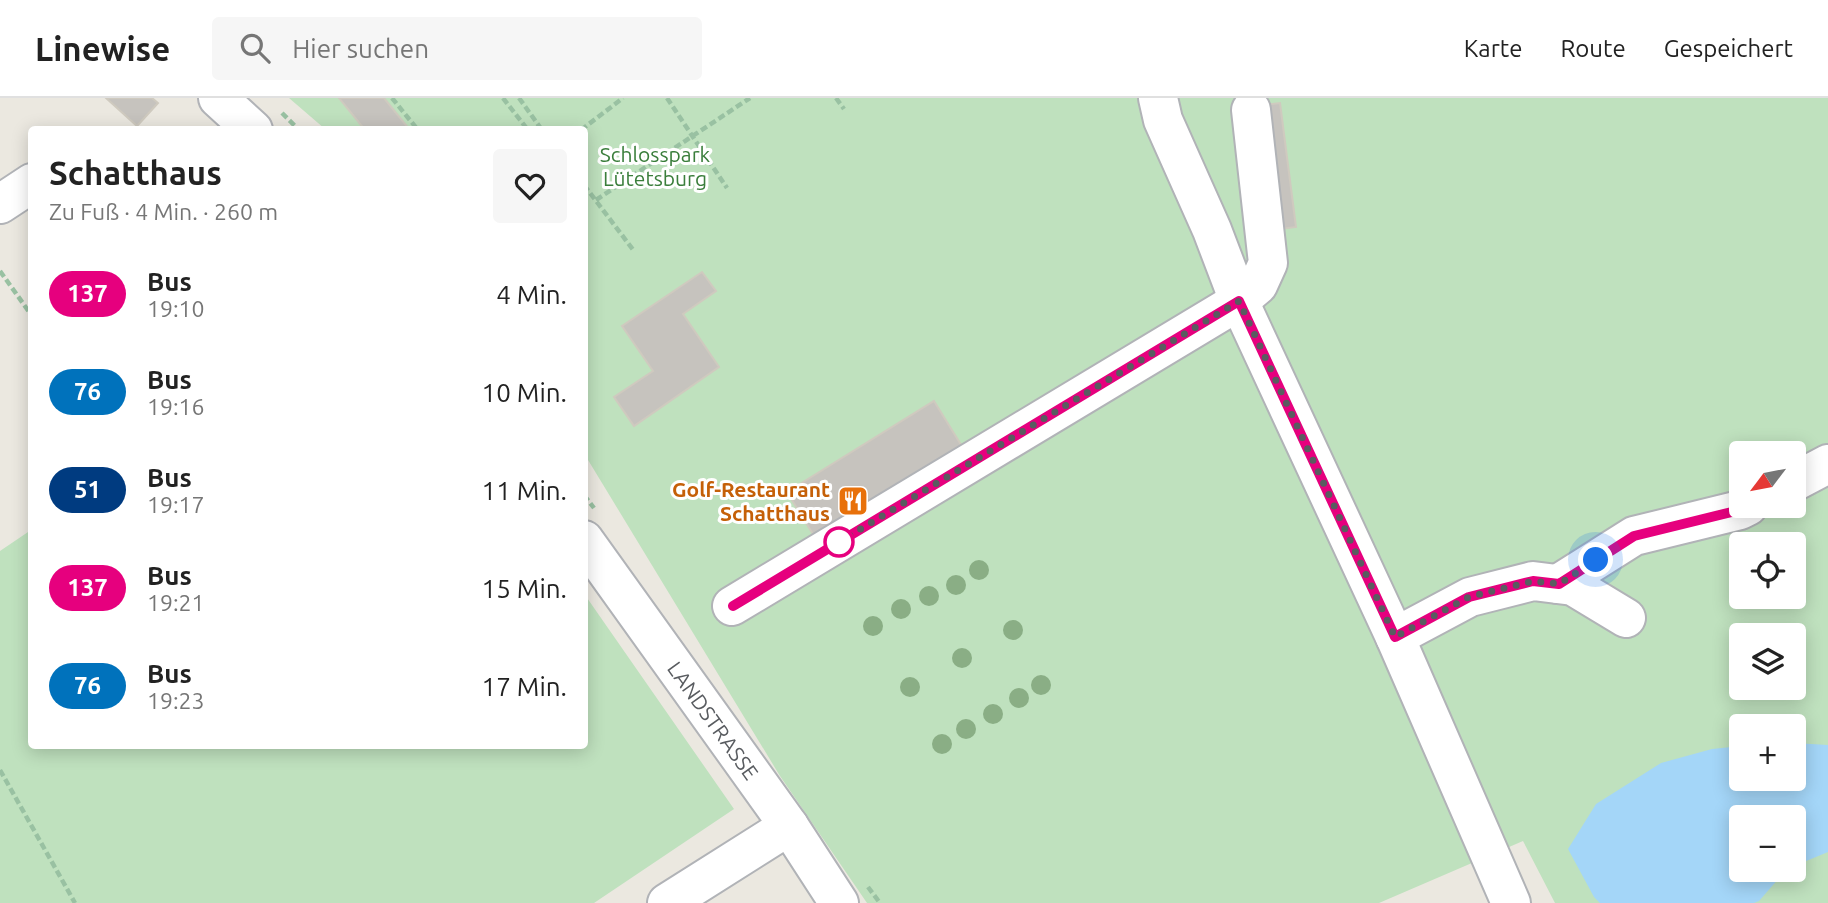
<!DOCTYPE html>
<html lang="de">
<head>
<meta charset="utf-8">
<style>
  body { margin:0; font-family:Ubuntu,sans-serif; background:#f6f6f6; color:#222; height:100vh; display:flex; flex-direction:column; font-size:26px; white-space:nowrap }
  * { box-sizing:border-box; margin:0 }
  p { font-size:23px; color:#767676 }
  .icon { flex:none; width:38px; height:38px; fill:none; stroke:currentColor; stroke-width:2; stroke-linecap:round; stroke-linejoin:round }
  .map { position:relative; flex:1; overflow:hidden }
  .panel { position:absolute; left:28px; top:28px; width:560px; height:623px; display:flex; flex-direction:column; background:#fff; border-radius:7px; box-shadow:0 4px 18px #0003 }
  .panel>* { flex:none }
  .badge { padding:0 14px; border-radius:23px; font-size:24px; line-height:46px }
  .needle { width:46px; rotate:238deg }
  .tools { position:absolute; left:1729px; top:343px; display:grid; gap:14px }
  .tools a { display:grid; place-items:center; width:77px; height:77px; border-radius:7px; background:#fff; box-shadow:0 4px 18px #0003; font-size:35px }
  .you { position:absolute; width:35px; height:35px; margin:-18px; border:5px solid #fff; border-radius:50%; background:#1a73e8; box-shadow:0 0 0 10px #1a73e833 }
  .map>.badge { position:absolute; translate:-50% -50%; box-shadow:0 0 0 4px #fff }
  .round { display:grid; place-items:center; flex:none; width:74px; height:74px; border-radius:7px; background:#f6f6f6 }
  .summary { display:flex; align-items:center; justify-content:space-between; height:119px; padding:0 21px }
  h1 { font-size:33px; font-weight:700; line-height:52px }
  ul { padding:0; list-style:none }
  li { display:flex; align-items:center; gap:21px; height:98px; padding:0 21px }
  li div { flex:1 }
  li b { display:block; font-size:26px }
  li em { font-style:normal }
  li .badge { min-width:77px; font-weight:700; text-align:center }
  header { display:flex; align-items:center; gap:42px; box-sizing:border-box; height:98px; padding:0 35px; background:#fff; border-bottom:2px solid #e0e0e0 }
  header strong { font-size:33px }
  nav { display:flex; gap:38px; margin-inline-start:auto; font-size:24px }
  .search { width:490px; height:63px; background:#f6f6f6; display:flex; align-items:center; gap:18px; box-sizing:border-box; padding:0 24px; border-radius:7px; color:#767676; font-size:26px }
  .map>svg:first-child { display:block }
  .green { fill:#bfe1be; fill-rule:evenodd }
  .water { fill:#a4d6f8 }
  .building { fill:#c6c3be; stroke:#cfcabf; stroke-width:2 }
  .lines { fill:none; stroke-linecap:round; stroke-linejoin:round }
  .minor-casing { stroke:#b1b3b7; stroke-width:42 }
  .path { stroke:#99c1a2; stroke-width:4.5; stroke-dasharray:7 3.5; stroke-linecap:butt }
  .minor { stroke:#fff; stroke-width:38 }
  .tree { fill:#8aae85 }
  .line-casing { stroke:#fff; stroke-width:16 }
  .line { stroke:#e6007e; stroke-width:10 }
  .walk { stroke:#595c60; stroke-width:7; stroke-dasharray:0 12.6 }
  .stop-dot { fill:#fff; stroke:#e6007e; stroke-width:3.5 }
  .labels { text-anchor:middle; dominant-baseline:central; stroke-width:6; stroke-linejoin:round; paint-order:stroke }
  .park-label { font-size:21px; fill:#3a7e3b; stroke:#fff }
  .food-label { font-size:21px; font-weight:bold; fill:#c56008; stroke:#fff; text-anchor:end }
  .street-label { font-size:21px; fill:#595c60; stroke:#fff }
</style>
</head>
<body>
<header>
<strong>Linewise</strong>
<div class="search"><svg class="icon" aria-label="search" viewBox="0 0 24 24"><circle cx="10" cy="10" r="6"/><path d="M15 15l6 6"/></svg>Hier suchen</div>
<nav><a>Karte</a><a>Route</a><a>Gespeichert</a></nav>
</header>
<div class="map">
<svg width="1828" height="805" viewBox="0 0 1828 805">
  <rect width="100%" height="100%" fill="#ebe8e0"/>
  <path class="green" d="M289,0h1539v805h-273l-32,-62 -144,62h-512l-87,-127 -195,-321 -1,-325 -259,-1zM1741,355h53v53h-53zM1741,446h53v53h-53zM1741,537h53v53h-53zM1741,628h53v53h-53zM1741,719h53v53h-53z
    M31,432l1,216h552l1,-151 149,214 -140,94h-594v-352z"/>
  <path class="water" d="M1794,645l34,2v107l-34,14v-49h-53v53h45l-27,31 -5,2h-154l-6,-6 -26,-48 28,-45 65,-41 51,-14 29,-3v33h53z"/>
  <path class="building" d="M106,0h46l6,5 -21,23z
    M339,0h45l26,32h-45z
    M1280,5l16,124 -23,3 -16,-124z
    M702,174l14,19 -33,23 36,53 -85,59 -20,-29 39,-26 -31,-45z
    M934,303l29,47 -147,91 -29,-47z"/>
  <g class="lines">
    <g class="minor-casing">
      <g id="minor">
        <path d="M218,0l35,32"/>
        <path d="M1158,0l5,22 49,110 27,71 19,-16 10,-22 -17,-153"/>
        <path d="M0,106l32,-21"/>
        <path d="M1794,384l34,-18"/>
        <path id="s1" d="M584,442l205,286 50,77"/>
        <path d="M1558,486l76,-48 106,-26 8,-4"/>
        <path d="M732,508l507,-305 156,336 116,266"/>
        <path d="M1395,539l75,-40 63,-16 40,5 53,32"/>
        <path d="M667,805l122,-77"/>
      </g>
    </g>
    <path class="path" d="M392,0l26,32
      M503,0l25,32
      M519,0l23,32
      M667,0l60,90
      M836,0l8,11
      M282,15l17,17
      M581,32l42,-32
      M584,87l50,66
      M596,102l154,-102
      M0,173l32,45
      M584,397l10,13
      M0,672l75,133
      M868,789l12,16"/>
    <use href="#minor" class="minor"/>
  </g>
  <g class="tree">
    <circle cx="979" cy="472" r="10"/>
    <circle cx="956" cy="487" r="10"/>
    <circle cx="929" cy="498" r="10"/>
    <circle cx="901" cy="511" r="10"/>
    <circle cx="873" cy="528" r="10"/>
    <circle cx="1013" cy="532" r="10"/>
    <circle cx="962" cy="560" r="10"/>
    <circle cx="1041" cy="587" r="10"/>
    <circle cx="910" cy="589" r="10"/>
    <circle cx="1019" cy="600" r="10"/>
    <circle cx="993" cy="616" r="10"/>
    <circle cx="966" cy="631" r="10"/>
    <circle cx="942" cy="646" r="10"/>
  </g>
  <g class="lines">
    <g class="line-casing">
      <path id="line" d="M733,508l506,-305 156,336 74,-40 64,-16 26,3 75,-48 106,-26 8,-4"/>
    </g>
    <use href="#line" class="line"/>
    <path class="walk" d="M839,444l400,-241 156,336 74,-40 64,-16 26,3 37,-24"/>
  </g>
  <defs>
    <g id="restaurant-square" transform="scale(1.575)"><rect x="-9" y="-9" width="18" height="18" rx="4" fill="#e8710a" stroke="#fff"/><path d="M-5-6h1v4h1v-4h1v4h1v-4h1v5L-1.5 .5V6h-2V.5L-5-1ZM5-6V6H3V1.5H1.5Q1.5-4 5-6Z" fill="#fff"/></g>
  </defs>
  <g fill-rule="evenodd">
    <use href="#restaurant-square" x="853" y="403"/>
  </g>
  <circle class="stop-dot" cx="839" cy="444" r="14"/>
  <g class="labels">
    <g class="park-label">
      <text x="655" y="56">Schlosspark<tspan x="655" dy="24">Lütetsburg</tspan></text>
    </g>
    <g class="food-label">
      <text x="830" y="391">Golf-Restaurant<tspan x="830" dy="24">Schatthaus</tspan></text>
    </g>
    <g class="street-label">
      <text stroke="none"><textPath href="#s1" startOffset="222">LANDSTRASSE</textPath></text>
    </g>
  </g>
</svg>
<div class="tools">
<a><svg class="needle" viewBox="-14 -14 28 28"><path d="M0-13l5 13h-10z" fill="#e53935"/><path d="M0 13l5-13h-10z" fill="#767676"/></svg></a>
<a><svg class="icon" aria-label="locate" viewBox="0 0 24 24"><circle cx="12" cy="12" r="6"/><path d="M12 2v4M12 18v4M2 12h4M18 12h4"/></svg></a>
<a><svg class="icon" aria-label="layers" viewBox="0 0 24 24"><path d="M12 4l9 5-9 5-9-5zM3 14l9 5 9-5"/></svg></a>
<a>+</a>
<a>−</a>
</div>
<div class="you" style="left:1596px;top:462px"></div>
<section class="panel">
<div class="summary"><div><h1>Schatthaus</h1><p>Zu Fuß · 4 Min. · 260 m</p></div><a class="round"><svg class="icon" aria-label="heart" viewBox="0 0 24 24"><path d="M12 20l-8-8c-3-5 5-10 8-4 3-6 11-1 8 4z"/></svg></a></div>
<ul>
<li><span class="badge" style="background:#e6007e;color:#fff">137</span><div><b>Bus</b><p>19:10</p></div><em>4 Min.</em></li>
<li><span class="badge" style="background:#0072bc;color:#fff">76</span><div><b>Bus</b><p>19:16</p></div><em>10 Min.</em></li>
<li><span class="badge" style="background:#003b80;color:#fff">51</span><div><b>Bus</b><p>19:17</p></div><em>11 Min.</em></li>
<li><span class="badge" style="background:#e6007e;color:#fff">137</span><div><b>Bus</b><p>19:21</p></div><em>15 Min.</em></li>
<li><span class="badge" style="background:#0072bc;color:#fff">76</span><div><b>Bus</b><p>19:23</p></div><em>17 Min.</em></li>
</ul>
</section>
</div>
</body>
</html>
